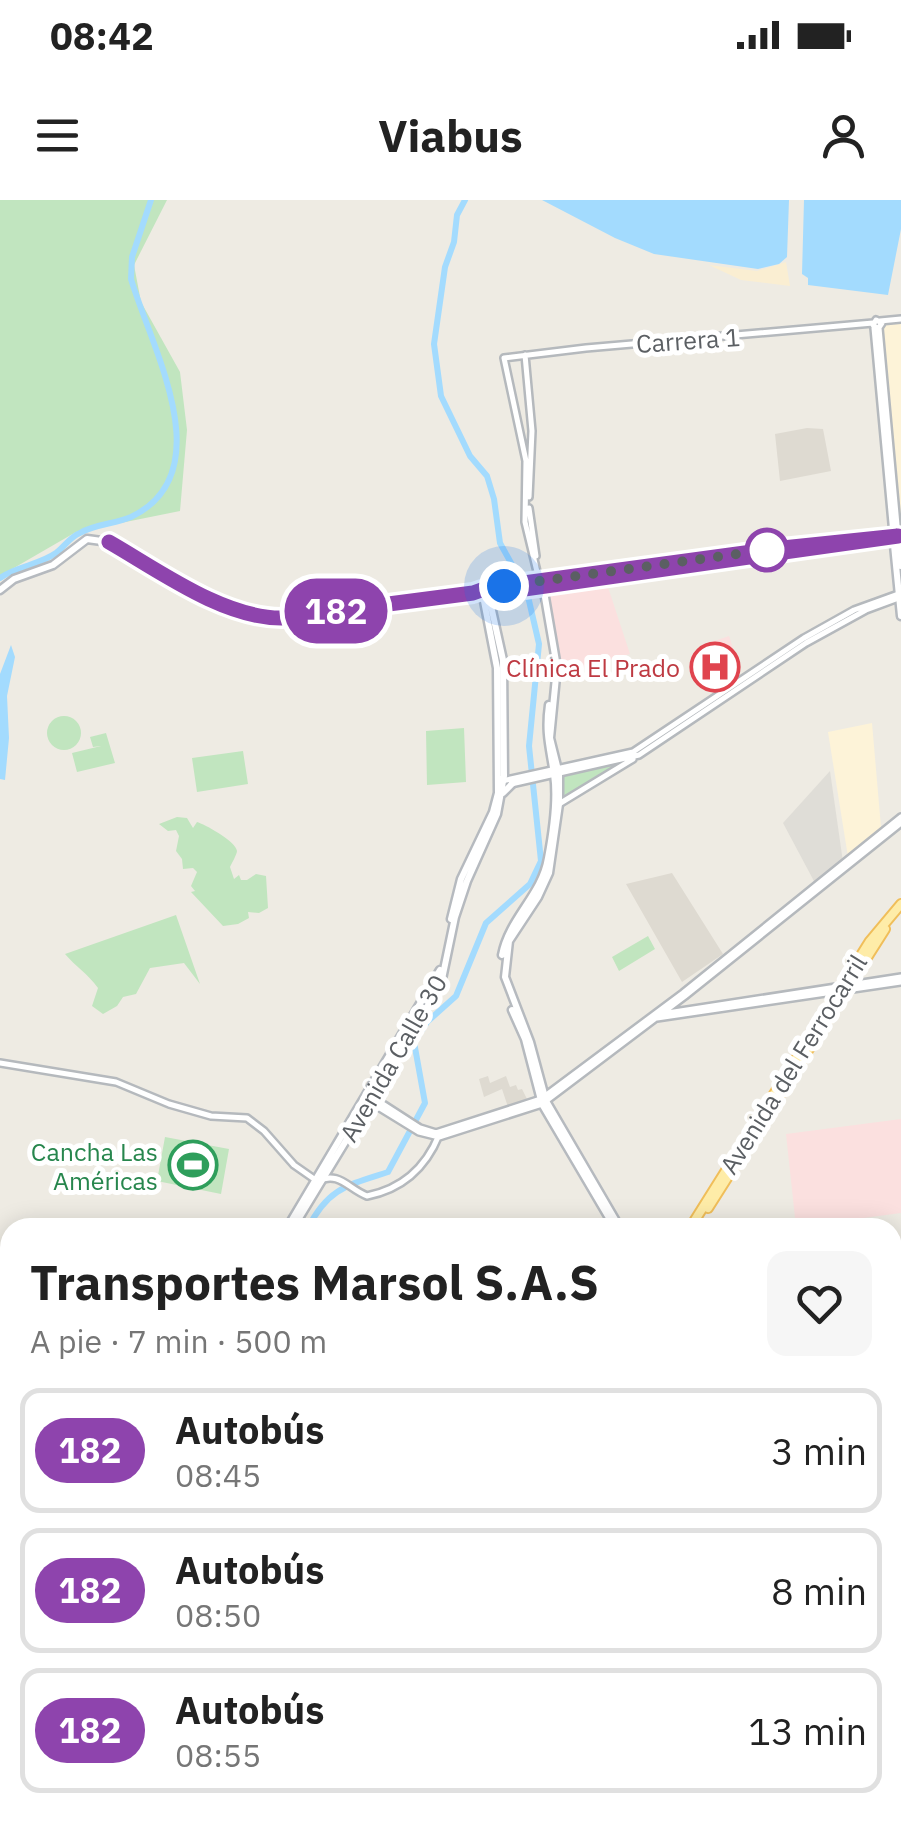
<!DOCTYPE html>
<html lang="es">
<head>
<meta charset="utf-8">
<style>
  body { margin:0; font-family:"IBM Plex Sans",sans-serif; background:#f6f6f6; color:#222; height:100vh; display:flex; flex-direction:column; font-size:38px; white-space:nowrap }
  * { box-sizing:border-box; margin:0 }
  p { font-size:32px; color:#767676 }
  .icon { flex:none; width:55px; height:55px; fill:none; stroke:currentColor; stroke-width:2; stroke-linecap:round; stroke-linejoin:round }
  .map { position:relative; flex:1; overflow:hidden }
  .drawer { position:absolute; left:0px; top:1018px; width:902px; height:612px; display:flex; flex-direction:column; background:#fff; border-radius:30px 30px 0 0; box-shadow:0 5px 25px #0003 }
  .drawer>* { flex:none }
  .badge { padding:0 20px; border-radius:32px; font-size:35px; line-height:65px }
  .you { position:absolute; width:50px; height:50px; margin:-25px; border:8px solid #fff; border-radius:50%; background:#1a73e8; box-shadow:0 0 0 15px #1a73e833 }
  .map>.badge { position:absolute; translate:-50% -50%; box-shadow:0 0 0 5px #fff }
  .round { display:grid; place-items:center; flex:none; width:105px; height:105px; border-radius:20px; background:#f6f6f6 }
  .head { display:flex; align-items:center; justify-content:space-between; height:170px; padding:0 30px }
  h1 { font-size:48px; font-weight:700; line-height:75px }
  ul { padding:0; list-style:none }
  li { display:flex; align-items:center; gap:30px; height:125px; margin:0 20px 15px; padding:0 10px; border:5px solid #e0e0e0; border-radius:20px }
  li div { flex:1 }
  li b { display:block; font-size:38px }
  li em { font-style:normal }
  li .badge { min-width:110px; font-weight:700; text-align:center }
  .status { display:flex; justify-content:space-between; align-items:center; height:70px; padding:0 50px; background:#fff; direction:ltr }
  .status svg { height:28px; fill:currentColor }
  header { display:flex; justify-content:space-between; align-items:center; height:130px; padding:0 30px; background:#fff; font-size:45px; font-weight:700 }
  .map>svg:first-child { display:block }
  .commercial { fill:#fdf3d8 }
  .industrial { fill:#dfddd7 }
  .education { fill:#dedad1 }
  .medical { fill:#fbe0df }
  .green { fill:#c1e5bf }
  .sand { fill:#faeed2 }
  .water { fill:#a3dbfe }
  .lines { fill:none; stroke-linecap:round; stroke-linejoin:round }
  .stream { stroke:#a3dbfe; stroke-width:2.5 }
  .river { stroke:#a3dbfe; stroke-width:6 }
  .tertiary-casing { stroke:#b5b9bd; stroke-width:10 }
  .secondary-casing { stroke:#b6babf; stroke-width:11 }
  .primary-casing { stroke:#f0be5a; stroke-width:12 }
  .tertiary { stroke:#fff; stroke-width:5 }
  .secondary { stroke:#fff; stroke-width:6 }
  .primary { stroke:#feeca8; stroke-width:8 }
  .line-casing { stroke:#fff; stroke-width:22 }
  .line { stroke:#8e44ad; stroke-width:15 }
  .walk { stroke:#5b5f63; stroke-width:10; stroke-dasharray:0 18 }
  .stop-dot { fill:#fff; stroke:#8e44ad; stroke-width:5 }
  .labels { text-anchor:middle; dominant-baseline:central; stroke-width:10; stroke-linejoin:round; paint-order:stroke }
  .street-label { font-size:25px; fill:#5b5f63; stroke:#fff }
  .health-label { font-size:25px; fill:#be3a42; stroke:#fff; text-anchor:end }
  .leisure-label { font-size:25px; fill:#27864d; stroke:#fff; text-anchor:end }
</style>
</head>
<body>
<div class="status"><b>08:42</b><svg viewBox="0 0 49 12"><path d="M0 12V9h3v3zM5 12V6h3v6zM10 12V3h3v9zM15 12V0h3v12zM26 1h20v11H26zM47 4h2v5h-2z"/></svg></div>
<header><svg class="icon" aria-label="menu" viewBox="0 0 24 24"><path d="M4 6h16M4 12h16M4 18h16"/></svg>Viabus<svg class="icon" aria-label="person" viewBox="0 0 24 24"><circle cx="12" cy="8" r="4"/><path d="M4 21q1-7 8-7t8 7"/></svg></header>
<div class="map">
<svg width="901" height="1628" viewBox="0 0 901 1628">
  <rect width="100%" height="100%" fill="#eeebe3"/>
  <path class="commercial" d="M901,121v283l-28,-281z
    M872,523l9,104 -33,30 -20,-125z"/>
  <path class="industrial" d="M830,571l13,91 -28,21 -32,-60z"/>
  <path class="education" d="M807,228l16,1 8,42 -51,10 -5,-47z
    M672,673l51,81 -41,28 -56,-98z
    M488,876l2,7 16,-7 4,11 6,-2 2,5 4,-1 6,12 -20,6 -6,-18 -18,8 -5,-18z"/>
  <path class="medical" d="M606,381l24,73 -70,21 -13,-83z
    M729,436l10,29 -7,4 1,4 -3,2 3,7 -17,13 -24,-33 22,-7 -3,-13z
    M901,919v94l-105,14 -10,-93z"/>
  <path class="green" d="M0,0h167l-33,65 7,37 39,70 7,58 -7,81 -104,21 -76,44z
    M47 533a17 17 0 1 1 34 0a17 17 0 1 1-34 0Z
    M464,528l2,54 -39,3 -1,-54z
    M106,533l9,30 -38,9 -5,-19 29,-7 -8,1 -3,-10z
    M243,551l5,33 -51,8 -5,-34z
    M626,560l-66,40 1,-25z
    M177,617l10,1 6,10 4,-6c7,2 39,19 40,29 0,3 -6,14 -7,16l4,12 5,-4 2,5h6l9,-6 10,2 2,32 -9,5 -11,-1 1,6 -11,6 -15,2 -32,-34 4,-1 -4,-5 6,-14 -4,-4 -10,1 -1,-10 -6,-8 3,-15 -3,-6 -8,1 -9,-7z
    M176,715l24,69 -16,-21 -34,5 -14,26 -13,3 -6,9 -14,8 -11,-8 6,-18c-11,-15 -22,-21 -33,-34z
    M648,736l7,13 -36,22 -7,-14z
    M165,937l64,12 -8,45 -64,-13z"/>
  <path class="sand" d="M786,62l4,24 -49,-6 -32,-15 48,6z"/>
  <path class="water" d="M542,0h247l-2,57 -8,7 -21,5 -104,-15 -39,-16z
    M804,0h97v29l-13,66 -80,-10v-7l-6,-4z
    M11,445l4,12 -8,39 2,42 -4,42 -5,-1v-105z"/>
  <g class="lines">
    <path class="stream" d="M131,1628v-8"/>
    <path class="river" d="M0,378c17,-12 39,-13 56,-25 8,-6 14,-16 24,-20 15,-9 35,-9 51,-16 92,-44 20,-170 0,-238l1,-22 19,-57
      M308,1028c20,-40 40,-43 80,-56l37,-69 -11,-61 13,-20 29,-26 30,-73 44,-39 11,-23 -12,-115 10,-102 -12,-52 -27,-49 -6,-44 -7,-23 -17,-20 -29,-60 -7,-52 11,-77 9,-25 3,-27 8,-15
      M602,1620v8
      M642,1620l5,8
      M731,1628l5,-8"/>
    <g class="tertiary-casing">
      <path id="tertiary" d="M876,120l6,3 -4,6 -5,-4z
        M880,121l21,-2
        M874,128l19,206
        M879,128l19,208
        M525,155l7,76 -3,66
        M529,308l7,48
        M539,380l-14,-58 1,-61 -22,-103 82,-10 287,-25
        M502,581l131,-29 171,-114 50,-28 47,-17
        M511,584l128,-29 167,-112 60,-33 35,-13
        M559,604l74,-45
        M661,814l240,-37
        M657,818l244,-36
        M0,863l116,19 53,22 42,12 36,2 17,13 30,34 23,16c23,-10 30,7 50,15 35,-7 59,-29 72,-61
        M372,897l48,31 16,5 105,-34 142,-106 218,-176
        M367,900l52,32 20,5 103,-33 143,-108 216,-173"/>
    </g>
    <g class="secondary-casing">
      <path id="secondary" d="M893,335l8,81
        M898,336l3,30
        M542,380l15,87 -7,71 9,36v30l-10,69 -11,24 -29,44 -4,36 25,65 16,59 74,127
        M0,390l14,-11 39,-14 34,-26 22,3 121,67 36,9 207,-25 14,-5 286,-39 125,-13
        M489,394l404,-56
        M503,593l10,-10
        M451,719l10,-40 32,-67 5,-19 -1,-125 -15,-77
        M502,755c7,-37 40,-60 46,-97 5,-26 10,-58 6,-84 -4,-27 -9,-41 -5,-69
        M512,810l13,29 17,65 73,124
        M287,1028l153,-258
        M293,1028l148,-244 14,-67 12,-36 30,-67 7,-38 -1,-116 -16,-72
        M892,1387l9,-3
        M71,1628l1,-8
        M776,1628l3,-8
        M781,1628l2,-8"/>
    </g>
    <g class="primary-casing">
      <path id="primary" d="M708,1008l177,-279
        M690,1028l180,-287 31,-37
        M309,1628l5,-8
        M316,1628l6,-8"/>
    </g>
    <use href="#tertiary" class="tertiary"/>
    <use href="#secondary" class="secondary"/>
    <use href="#primary" class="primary"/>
  </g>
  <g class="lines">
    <g class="line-casing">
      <path id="line" d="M109,342c49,28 114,76 172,76l192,-25 14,-5 286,-39 125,-13 -409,58"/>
    </g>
    <use href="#line" class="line"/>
    <path class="walk" d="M504,386l263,-36"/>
  </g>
  <defs>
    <g id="hospital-ring" transform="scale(2.5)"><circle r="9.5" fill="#fff" stroke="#e0444e" stroke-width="1.5"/><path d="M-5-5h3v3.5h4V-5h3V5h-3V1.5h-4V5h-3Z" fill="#e0444e"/></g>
    <g id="stadium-ring" transform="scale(2.5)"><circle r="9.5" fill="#fff" stroke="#2e9e5b" stroke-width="1.5"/><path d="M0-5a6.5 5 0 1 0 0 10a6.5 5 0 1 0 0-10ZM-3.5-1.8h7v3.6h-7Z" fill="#2e9e5b"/></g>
  </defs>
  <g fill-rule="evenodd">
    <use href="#hospital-ring" x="715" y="467"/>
    <use href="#stadium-ring" x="193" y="965"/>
  </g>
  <circle class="stop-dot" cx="767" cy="350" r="20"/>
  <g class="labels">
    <g class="street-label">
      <text transform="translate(688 140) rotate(-4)">Carrera 1</text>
      <text transform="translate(393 858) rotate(-60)">Avenida Calle 30</text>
      <text transform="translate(793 864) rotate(-58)">Avenida del Ferrocarril</text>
    </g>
    <g class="health-label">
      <text x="680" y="467">Clínica El Prado</text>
    </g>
    <g class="leisure-label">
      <text x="158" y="951">Cancha Las<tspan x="158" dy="29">Américas</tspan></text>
    </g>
  </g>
</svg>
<div class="you" style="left:504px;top:386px"></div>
<b class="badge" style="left:336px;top:411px;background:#8e44ad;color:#fff">182</b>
<section class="drawer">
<div class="head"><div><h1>Transportes Marsol S.A.S</h1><p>A pie · 7 min · 500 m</p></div><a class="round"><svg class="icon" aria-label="heart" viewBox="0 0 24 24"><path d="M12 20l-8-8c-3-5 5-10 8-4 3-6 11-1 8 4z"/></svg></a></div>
<ul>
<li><span class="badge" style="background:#8e44ad;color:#fff">182</span><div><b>Autobús</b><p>08:45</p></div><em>3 min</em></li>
<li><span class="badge" style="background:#8e44ad;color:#fff">182</span><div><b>Autobús</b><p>08:50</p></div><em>8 min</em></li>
<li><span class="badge" style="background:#8e44ad;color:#fff">182</span><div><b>Autobús</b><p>08:55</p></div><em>13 min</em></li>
</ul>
</section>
</div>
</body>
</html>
